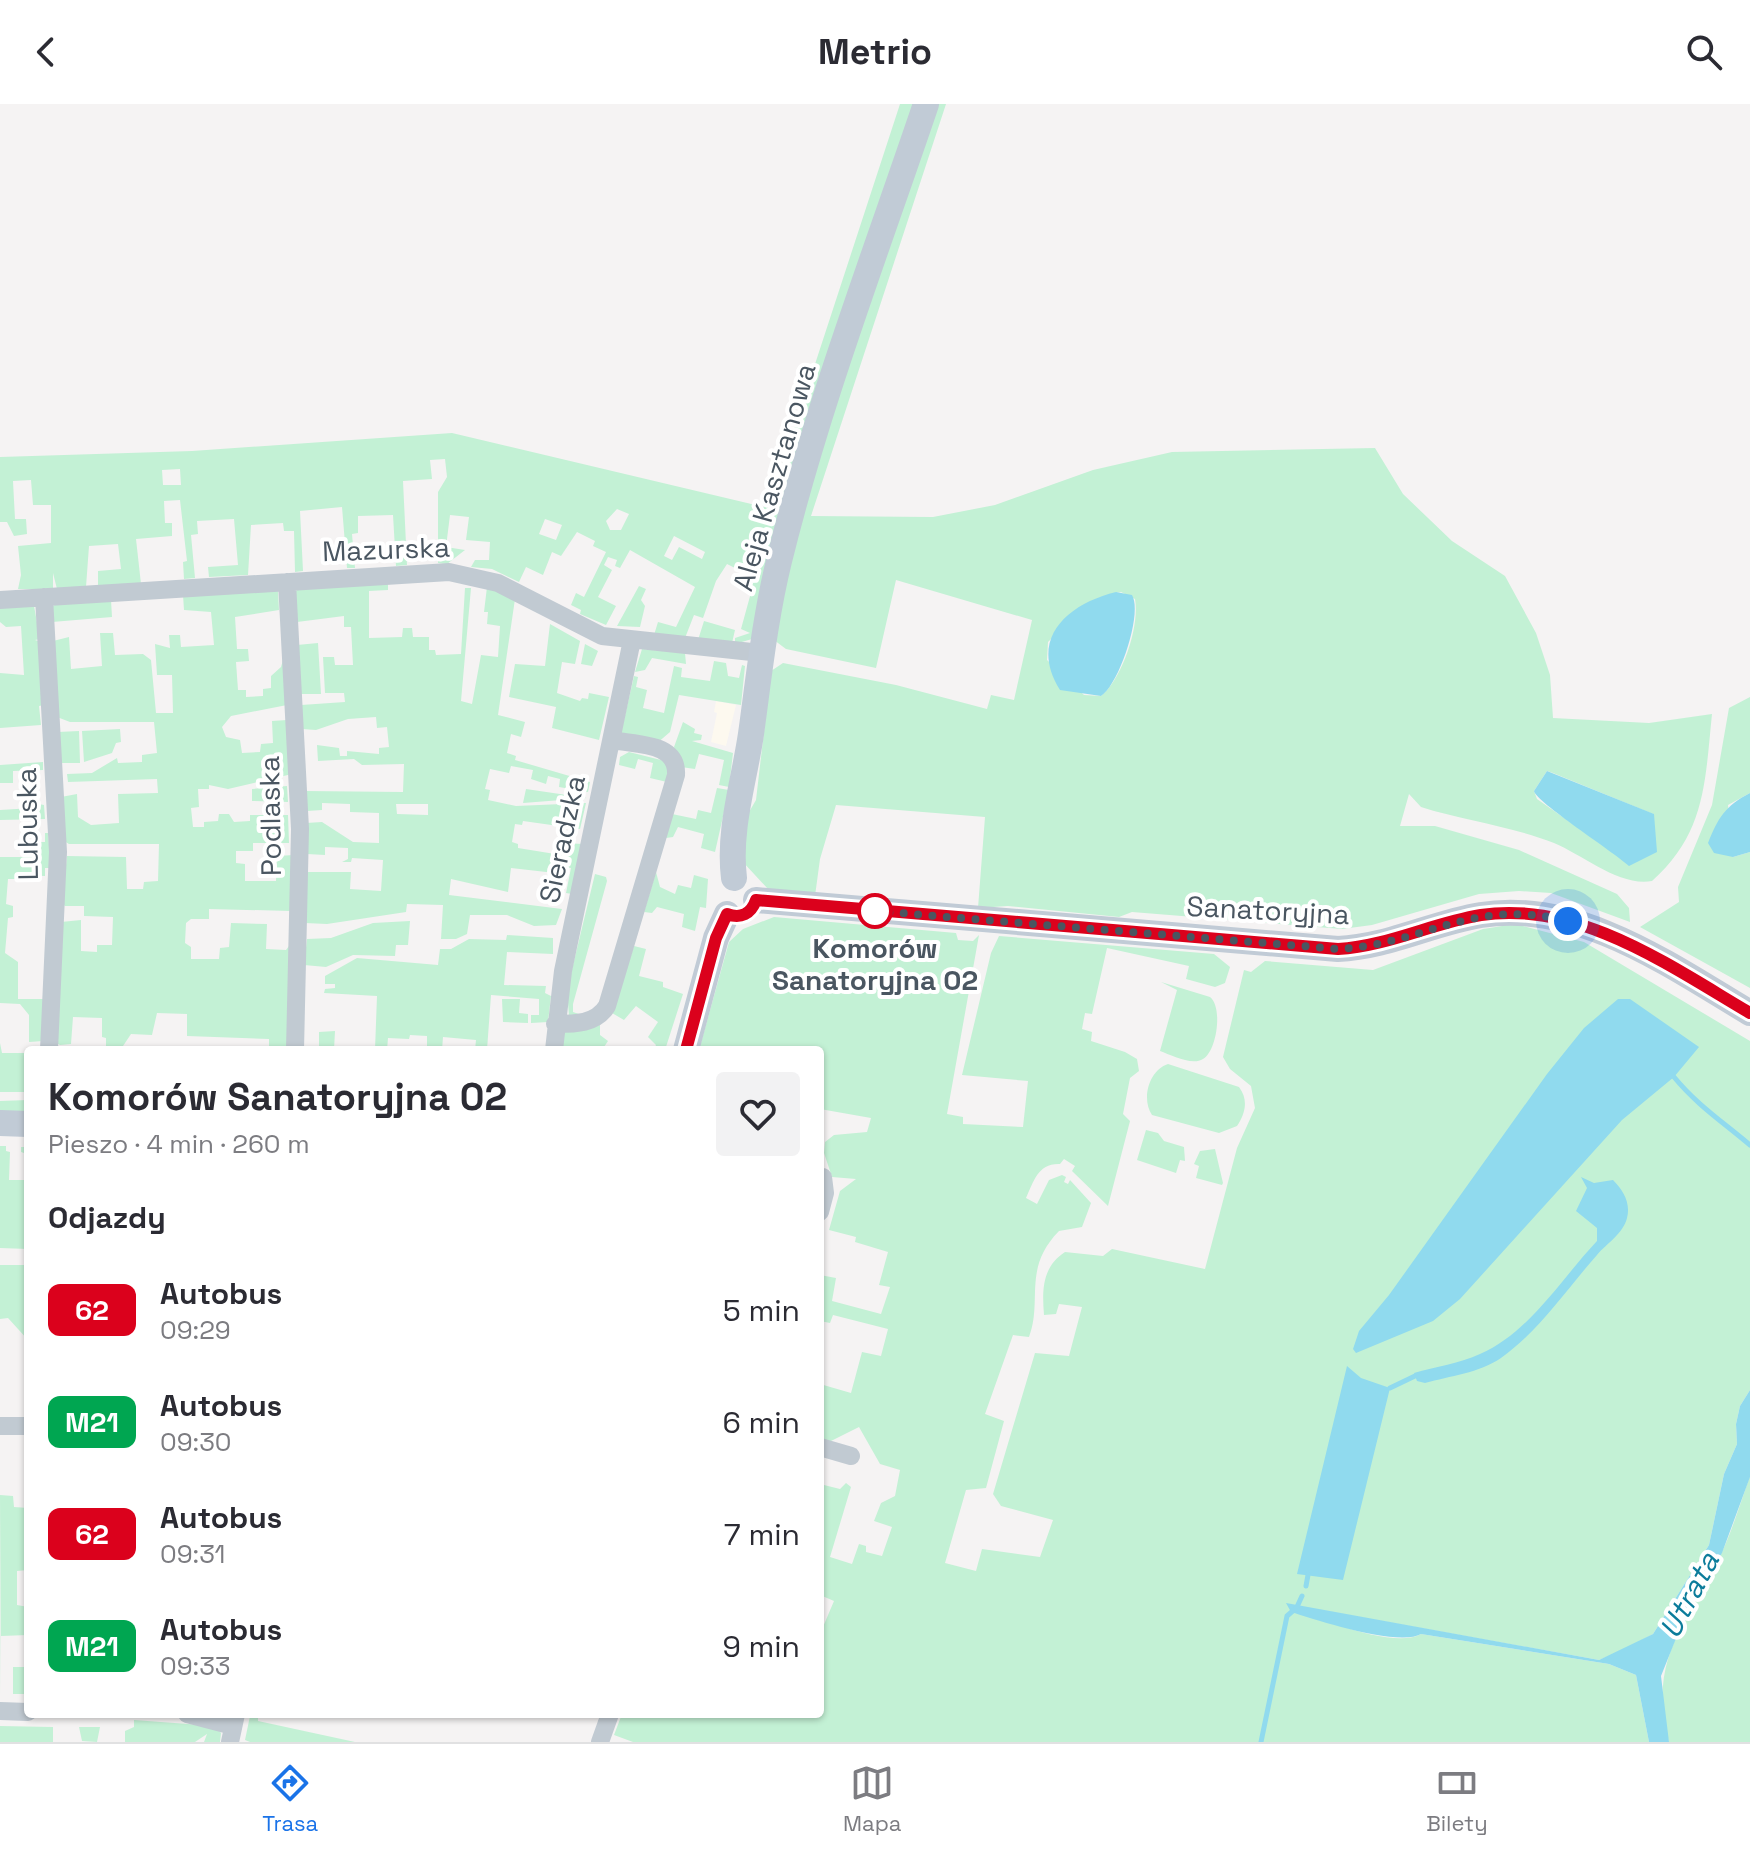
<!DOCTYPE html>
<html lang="pl">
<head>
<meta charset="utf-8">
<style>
  body { margin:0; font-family:"Space Grotesk",sans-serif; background:#f2f2f3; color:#2b2b33; height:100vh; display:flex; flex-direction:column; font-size:30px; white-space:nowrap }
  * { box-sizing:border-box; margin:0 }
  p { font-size:26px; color:#7c7c81 }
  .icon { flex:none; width:44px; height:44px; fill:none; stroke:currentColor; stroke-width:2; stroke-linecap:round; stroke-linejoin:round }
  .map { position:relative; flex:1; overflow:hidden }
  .side { position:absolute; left:24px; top:942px; width:800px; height:672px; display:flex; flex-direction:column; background:#fff; border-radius:8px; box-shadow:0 2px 6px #0004 }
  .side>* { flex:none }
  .badge { padding:0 16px; border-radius:12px; font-size:28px; line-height:52px }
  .you { position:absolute; width:40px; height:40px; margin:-20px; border:6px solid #fff; border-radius:50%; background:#1a73e8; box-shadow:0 0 0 12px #1a73e833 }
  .map>.badge { position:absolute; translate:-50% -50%; box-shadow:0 0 0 4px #fff }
  h2 { padding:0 24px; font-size:30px; line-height:72px }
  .round { display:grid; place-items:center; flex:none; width:84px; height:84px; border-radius:8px; background:#f2f2f3 }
  .overview { display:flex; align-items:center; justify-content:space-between; height:136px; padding:0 24px }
  h1 { font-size:38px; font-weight:700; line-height:60px }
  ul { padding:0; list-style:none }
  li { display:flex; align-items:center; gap:24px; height:112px; padding:0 24px }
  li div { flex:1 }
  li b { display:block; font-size:30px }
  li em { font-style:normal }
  li .badge { min-width:88px; font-weight:700; text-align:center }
  header { display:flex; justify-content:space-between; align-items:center; height:104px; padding:0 24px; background:#fff; font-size:36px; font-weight:700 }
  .tabs { display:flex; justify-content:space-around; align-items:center; height:112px; border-top:2px solid #e1e1e2; background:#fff; font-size:22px; color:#7c7c81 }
  .tabs a { display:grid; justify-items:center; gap:4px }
  .tabs .selected { color:#1a73e8 }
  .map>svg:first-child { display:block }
  .commercial { fill:#fdf9ef }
  .green { fill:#c3f1d5; fill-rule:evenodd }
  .water { fill:#90daee }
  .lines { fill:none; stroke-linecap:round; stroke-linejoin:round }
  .stream { stroke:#90daee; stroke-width:5 }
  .street { stroke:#c1cad2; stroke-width:18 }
  .secondary { stroke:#c1cbd6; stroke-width:26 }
  .line-casing { stroke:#fff; stroke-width:18 }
  .line { stroke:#db011c; stroke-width:12 }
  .walk { stroke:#4a5661; stroke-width:8; stroke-dasharray:0 14.4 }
  .stop-dot { fill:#fff; stroke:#db011c; stroke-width:4 }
  .labels { text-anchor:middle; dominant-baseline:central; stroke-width:8; stroke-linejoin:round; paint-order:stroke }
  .street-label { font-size:28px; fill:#4a5661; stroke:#fff }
  .stop-label { font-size:28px; font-weight:bold; fill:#4a5661; stroke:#fff }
  .water-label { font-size:30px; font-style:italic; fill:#0c7c9b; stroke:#fff }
</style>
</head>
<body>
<header><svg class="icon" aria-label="back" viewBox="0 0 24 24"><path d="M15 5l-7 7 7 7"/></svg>Metrio<svg class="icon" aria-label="search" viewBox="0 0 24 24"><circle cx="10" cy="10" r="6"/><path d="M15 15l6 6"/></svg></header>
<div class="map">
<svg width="1750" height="1638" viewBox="0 0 1750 1638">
  <rect width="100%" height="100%" fill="#f5f3f3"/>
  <path class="commercial" d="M716,597l20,4 -10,41 -15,-4 6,-29 -3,-1z"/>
  <path class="green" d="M900,0h18l-166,535 -17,5v-6l15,-5 -9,-4 11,-40 -15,-8 4,-10 -14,-7 -11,17 -13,37 -9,-3 -9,23 -31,-3 4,-13 18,5 19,-40 -65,-37 -10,18 -5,-2 2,-6 -9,-3 -4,8 8,5 -14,27 18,9 -10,19 -26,-11 1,-4 -10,-5 5,-12 8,4 22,-45 -13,-6 2,-5 -18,-9 -16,24 -9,-4 -9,23 -17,-8 -7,15 -27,-13 -21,-2 4,-7h14l1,-18 -24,-2 3,-23 -19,-2 -4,32 19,3 -18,14 -9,-1v-71l9,-15 -2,-18 -15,1 2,19 -29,2 4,84 -11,1 -3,-51 -35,1v17l-6,1 3,34h-8l-5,-61 -42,4 3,60 -8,1 -1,-41h-10l-1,-8 -32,2 -3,50 -39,2 -1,-10 30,-2 -4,-46 -37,2 1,13 -7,1 4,43 -11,1 -1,-17 4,-1 -7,-61 -16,1 1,22h7v13l-36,3 5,45 -43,2v-15l23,-2 -3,-25 -29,2 -3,41 -29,2 -4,-16v16h-35l3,-14 -3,-29 33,-3v-38h-18l-2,-25 -18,1 2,38h11l1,15 -13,2 -7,-14h-7v-65l192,-6 260,-18 316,75zM180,365l1,16h-18l-1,-15zM617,405l12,5 -8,16h-11l-4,-9zM545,415l17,6 -6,15 -17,-6zM674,432l31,16 -3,7 -23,-12 -7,13 -8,-4z
    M933,0h13l-135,412 122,1 62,-12 98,-35 79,-18 203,-4 28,46 49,47 53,35 31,57 14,42 3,43 96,5 63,-9c-7,67 -6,119 -60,167 -32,6 -69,-26 -98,-38 -43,-17 -89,-22 -133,-36l-12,-13 -9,32h35l84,24 98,44 12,14 1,14 -79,-29 -32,-2 -40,3 -107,31 -30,4 -210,-17 -13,5 -111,-11 -30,2 7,-91 -149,-12 -16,54 -5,37 -47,-7 -26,-28 3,-42 11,-19 15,-129 12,-8 113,22 91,24 4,-14 23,5 18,-80 -136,-40 -20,88 -90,-19 -12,-9 25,-124zM1121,488l14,7c5,27 -13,80 -34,97l-17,-1 -37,-35 1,-18c21,-20 43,-47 73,-50zM1547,667l6,2 100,41 -36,41 -80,-56 -3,-8z
    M388,478v8l-19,1v47l33,-1 1,-9h9l1,9h16v13h6l1,5 25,-1 4,-66h6l-10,113 11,3 9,-49 17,2 2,-31 -13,-2 1,-12h-4l3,-25 28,12 -17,116 27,7 -4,15 -10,-3 -4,19 9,3 -1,4 75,22 -2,10 -29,-5 1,-8 -12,-3 -2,8 -15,-5 2,-9 -22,-4 -2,7 -19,-4 -5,20 5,1 -2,10 28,6 70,-3 -6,26 -57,-8 -1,4 -7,-1 -3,18 6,2v4l37,6 9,-11 19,1 -11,50 -6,-1 5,-25 -15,-3 -1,8 -44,-5 -3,24 -57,-13 -2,16 113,14 -6,16 -22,1 -27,-11h-37l-3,19 -11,5h-15l2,-34 -36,-1 -1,8 -79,12 -22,-1 2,-51h44l-1,17 31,2 2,-31 -31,-2 -1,4h-9l6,-3v-11l-23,-1v8l-18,-1 -1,-31 16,-1 31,20 26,1v-30l-29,-1v-8l-28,-1v7l-15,1 -2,-20 98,1 1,-28 -42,1 -8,-6 -36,2 -1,-16 22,3 1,8h7v-5l32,3v-6l10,-1 -2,-20 -10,1 -1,-11 -28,2 -32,11 -14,-1 -1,-24 44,-3 -1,-9h-19l-2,-36h11l1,8h18l-2,-38h-7v-11l-47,6 -3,-29 4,-4zM396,700h32v11l-31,-1z
    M639,482l7,3 -5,11 4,6 -5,21 -23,-1z
    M278,487l1,19 -44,7 2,32h11l1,12 -13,1 2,28h8v7l17,-1v-7l8,-1v-12l10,-9 2,-7 4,45 -56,11 -9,11 4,10 14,3 2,13 18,-1 1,-8 12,-1 -1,-22 15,-1 5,54 -64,15 -19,-4v4h-11l1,18 -8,1 2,19h11v-5l14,-1 1,-7h10l5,8 16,-1v-6h38l1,28h-36v8h-17v12l9,1v17h31l1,-25 17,-1 -3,56 -82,-2v10h-18l-5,4 -1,20 6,4v12h28l1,-11 9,-1 2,-24 36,1 -1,25 20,1 3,-4v104h-20v-11l-82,-3v-22l-30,-1 -5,22 -21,-1 -8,12 -17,1v-9l-4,-1v-19l-29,-1 -2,27 -11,1 -5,-3 6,-120 20,-2v31l16,1v-7h15l1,-28 -29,-1v-10h-19l-3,-3 5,-47 59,1 1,32h16l1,-7 14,-1 1,-37h-90l-5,-3 -3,-44 16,-3 1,23 13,8 28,-2 -1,-29 40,-1 -1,-14 -89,3 -1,-8 25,-1 25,-15 1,5 24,-1v-7l15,-2 -3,-31h-84l-13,-5 -4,-76 16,-4 2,32 31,-3 -2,-33h13l2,22 28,-1 8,6 5,53h17l-1,-38h-15l-2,-31 15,4 -1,-13h11l1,12 33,-2 -3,-33 -27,-2 -1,-15z
    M111,496l1,17 -60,5 1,-16 4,-2z
    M34,502l6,33 -5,1 6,2 3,63 -5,1 2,19 -41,3v-55l24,2 -3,-49 -15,1 -6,-5v-15z
    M704,517l31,9 -3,13 -34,-3z
    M550,520l30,17 -5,23 -13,-2 -5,31 23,8 2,-3 6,1 1,-6 20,4 -10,43 -47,-12 4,-21 -47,-10 6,-33 30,2z
    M318,539l3,51h-20l-4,-49z
    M585,540l13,7 -6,15 -11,-2z
    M642,545l43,4 1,11 -34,-6 -7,12 -10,2z
    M714,557l12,2 2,13 11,2 3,-13 3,1 -4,39 -62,-10 -9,37 -14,12 -35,-11 13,-57 4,1 -2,10 11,3 -4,18 21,5 10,-47 8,2 -1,9 29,4z
    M1750,593v96l-22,12 5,52 17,-5v136l-110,-61 39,-25 -1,-15 34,-82 17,-97z
    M683,618l12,7 -1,4 8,2 -1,5 -9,1 41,12 -4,34 -10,-2 5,-25 -25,-6 -4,15 -14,-2 -7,-20z
    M120,625l1,13 -5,1 -4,10 -28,9 -2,-31z
    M79,627l1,32h-20l-2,-31z
    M629,648l36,9 6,8 -4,13 -17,-4 3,-15 -15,-4 -3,10 -16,-4 1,-8z
    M43,658v8l-30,1v12h-13v-18z
    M287,682l1,16 -36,-1v-12z
    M717,684l12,2 -14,62 -14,-4 3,-14 -26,-7 -5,10 -7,1 6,-24 24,5 2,-9 13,3z
    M526,685l61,9 -64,5z
    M33,699l11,2 1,14 -45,1v-10l33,-2z
    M45,729h3l3,35h-6v8l-26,-1 -1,4h-10l-2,25 7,2v11l-5,1 -3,35 13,9v37h28l-3,42 -14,1v-27l-9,-11 -20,-1v-146h33l1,-15h11z
    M656,768l4,15 15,7 3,-9 13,3 3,-13 14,4 -2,29 -6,-1 -5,24 -13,-4 2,-13 -27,-7 -5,6 -8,-1z
    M595,770l11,3 1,4 -34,123v8l6,2 -10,2 -2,-26z
    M774,813l182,16 2,7 15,1 6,-6 -32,179 16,3v7l60,3 5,-46 -66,-6 29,-122 8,-17 215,18 16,13 -5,16 -10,4 -29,-8 3,-13 -82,-18 -15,66 -7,-1 -3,16 10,3 -1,9 34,11 12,7 2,12 -9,7 -7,36 7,7 -22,85 -36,-35 3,-5 -11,-7 -4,5c-22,-1 -26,17 -34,34l11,6 12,-24 13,-5 4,2 -2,5 4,2 2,-4 21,23 -9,24 -23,4c-37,38 -16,69 -30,106l-16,-2 -28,79 19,7 -18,67 -20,2 -21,73 31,8 6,-22 58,8 13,-37 -52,-14 -8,-12 42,-141 34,3 13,-49 -23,-3 -3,10 -12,1c-2,-25 -2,-48 21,-63l38,4 9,-7 93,20 32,-121 18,-40 -4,-22 -21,-17 -7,-12 21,-87 7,2 14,-11 108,9 110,-41 32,-5 69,18 166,99v349l-10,16 -4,18 1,20 -13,30 -15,71 -56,89 -32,17 -22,9 -312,-56c26,13 107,46 134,30l188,30 27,11 13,67h-1016l-19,-7 8,-21h198v-80l14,-33 -14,-6v-111l20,5 6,-6 5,4 -21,70 22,7 7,-20 7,2v6l16,4 10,-29 -18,-6 7,-18 14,-7 5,-26 -20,-6 -21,-37 -30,15 -9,-3v-55l31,9 11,-41 19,4 7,-27 -55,-14 -3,8 -10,-2v-46l16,3 -4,23 49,13 9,-27 -11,-2 9,-33 -33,-10 1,-5 -27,-7 11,-39 16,-12 -24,-2 -8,-24 1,-11 9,-7 33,-3 4,-14 -51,-9v-59h-121l30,-108 14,-13z
    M410,817l-2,24h-12l-1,11 -42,-1 -27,12 -22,-2 3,-26 24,-1 42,-15z
    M507,831l46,3v16l-46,-2 -3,33 42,1 -1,7 6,3 -3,26 -17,1v-8h8v-16l-48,-4 -4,55h-12l1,-10 -33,-3 -1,13h-15v-14l-17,-1 -1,4 -21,-1 -1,12h-12l2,-54 -53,-3 1,-4 10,-1v-4h-10v-8l32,-18 81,7 2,-16h11l18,-10 37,1z
    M634,842l12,3 -7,27 24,6v5l20,7 -18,56 -11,-1 2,-4 -8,-8 10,-15 -22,-16 -12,14 -12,-7z
    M1161,878l49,15c13,10 7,54 -7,62 -11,7 -32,-4 -43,-8l17,-61z
    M502,895h18l-1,14 9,1v9l-25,-1z
    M600,921v10l8,6 -6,9h-41l1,-18z
    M335,927l-1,19h-15v-18z
    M0,939l2,10h26v39h-28z
    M1168,960l71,23c10,13 6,27 -2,39l-18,7 -67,-18c-11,-16 -3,-45 16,-51z
    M28,996v16l-28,-1v-14z
    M1146,1026l12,3 6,8 20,6 1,14 -5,-1 -4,13 -39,-13z
    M0,1042h6v5l4,1 -1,28h15v-27l-3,-1v-5h7v102l-28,-1z
    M1215,1045l8,34 -1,2 -26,-7 3,-12 -5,-2 6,-13z
    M28,1153v83l-20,-22 -8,1v-54h27z
    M1750,1372v266h-81c-23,-85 20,-120 53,-190 11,-24 19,-51 28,-76z
    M0,1391l13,1 1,11 14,1v62l-11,1v34l11,2v28l-27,1v58z
    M13,1563h15v27h-15z
    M250,1612l8,2v3l97,21h-105l-5,-2z
    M134,1616l81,6 6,7 -1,9h-16l3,-8 -12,8h-70v-11l9,-4z
    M0,1622l53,1v15h-53z
    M79,1623h21l-3,15 -15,-1z"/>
  <path class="water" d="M1116,488l16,3c11,18 -13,90 -31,101l-41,-6c-32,-51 7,-86 56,-98z
    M1547,667l107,43 3,38 -28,14c-15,-14 -93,-64 -95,-75z
    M1750,689v59l-17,5 -19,-4 -6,-10c10,-25 17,-37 42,-50z
    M1618,895h12l69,48 -25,30 -52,43 -162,179 -27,22 -77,32 -3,-4 6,-18 30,-36 158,-221 37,-46z
    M1581,1073l13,6 19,-3c10,10 18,23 14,38 -4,16 -20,25 -30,37 -32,36 -57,75 -96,103 -22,15 -51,18 -76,25l-8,-2 -3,-8c21,-6 46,-10 66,-19 50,-22 81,-75 117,-113v-13l-21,-17 11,-23z
    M1347,1262l14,12 29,10 -47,192 -46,-6z
    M1750,1286v87l-28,76 -35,58 -26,65 8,66h-20l-13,-67 -27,-11 -188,-30c-22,13 -105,-14 -130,-22l-5,-9 313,57 54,-26 56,-89 15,-71 13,-30 -1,-20 4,-18z"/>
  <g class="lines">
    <path class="stream" d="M1674,973c23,28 49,45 76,68
      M1390,1284l25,-12
      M1306,1482l2,-11
      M1296,1505l6,-13
      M1261,1638l26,-126 8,-7"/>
    <path class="street" d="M287,478l13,247 -5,221
      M44,493l14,255 -9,198
      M0,496l449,-28 49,11 104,53 159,17
      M555,920c20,0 41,0 52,-18l69,-231c2,-33 -39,-30 -64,-35
      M554,946l9,-79 69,-331
      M820,1108l5,-19 -2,-16
      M0,1322h28
      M820,1343l31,9
      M0,1607l28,1
      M187,1610l46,12
      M230,1638l6,-28
      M600,1638l10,-28"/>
    <path class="secondary" d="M734,774c-6,-48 10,-96 17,-144 8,-58 14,-116 28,-173 38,-155 96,-306 147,-457
      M756,796l582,49c50,-2 94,-26 143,-34 97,-16 190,51 269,98
      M686,946l30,-112 11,-24
      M0,1019l28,1"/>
  </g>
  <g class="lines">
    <g class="line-casing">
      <path id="line" d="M686,946l30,-112 11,-24c14,5 24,0 29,-14l582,49c50,-3 94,-26 143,-34 97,-15 189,51 269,98"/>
    </g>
    <use href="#line" class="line"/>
    <path class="walk" d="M875,807l463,38c89,-5 133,-52 230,-28"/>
  </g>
  <circle class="stop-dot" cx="875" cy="807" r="16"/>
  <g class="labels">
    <g class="street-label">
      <text transform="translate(774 373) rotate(-74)">Aleja Kasztanowa</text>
      <text transform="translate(386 445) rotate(-2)">Mazurska</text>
      <text transform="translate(270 712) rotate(-91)">Podlaska</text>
      <text transform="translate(27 720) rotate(-91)">Lubuska</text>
      <text transform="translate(562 735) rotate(-78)">Sieradzka</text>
      <text transform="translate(1268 806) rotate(3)">Sanatoryjna</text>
    </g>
    <g class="stop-label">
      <text x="875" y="844">Komorów<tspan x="875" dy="32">Sanatoryjna 02</tspan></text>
    </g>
    <g class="water-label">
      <text transform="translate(1689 1491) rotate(-62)">Utrata</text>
    </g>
  </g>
</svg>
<div class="you" style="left:1568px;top:817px"></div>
<section class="side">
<div class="overview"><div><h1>Komorów Sanatoryjna 02</h1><p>Pieszo · 4 min · 260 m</p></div><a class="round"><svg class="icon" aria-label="heart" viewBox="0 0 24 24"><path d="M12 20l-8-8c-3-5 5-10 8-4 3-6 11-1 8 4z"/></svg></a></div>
<h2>Odjazdy</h2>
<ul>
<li><span class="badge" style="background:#db011c;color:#fff">62</span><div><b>Autobus</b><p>09:29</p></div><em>5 min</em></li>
<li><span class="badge" style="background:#00a651;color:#fff">M21</span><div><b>Autobus</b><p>09:30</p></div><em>6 min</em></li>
<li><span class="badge" style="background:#db011c;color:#fff">62</span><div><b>Autobus</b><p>09:31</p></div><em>7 min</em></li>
<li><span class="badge" style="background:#00a651;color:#fff">M21</span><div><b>Autobus</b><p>09:33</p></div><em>9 min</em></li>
</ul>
</section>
</div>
<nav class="tabs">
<a class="selected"><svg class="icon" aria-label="directions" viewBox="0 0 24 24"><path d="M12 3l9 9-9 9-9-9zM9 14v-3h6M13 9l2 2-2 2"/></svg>Trasa</a>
<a><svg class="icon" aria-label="map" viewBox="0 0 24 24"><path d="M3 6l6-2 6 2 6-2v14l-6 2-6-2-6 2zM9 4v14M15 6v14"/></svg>Mapa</a>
<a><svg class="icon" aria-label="tickets" viewBox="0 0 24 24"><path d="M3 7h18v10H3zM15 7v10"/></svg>Bilety</a>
</nav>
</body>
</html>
